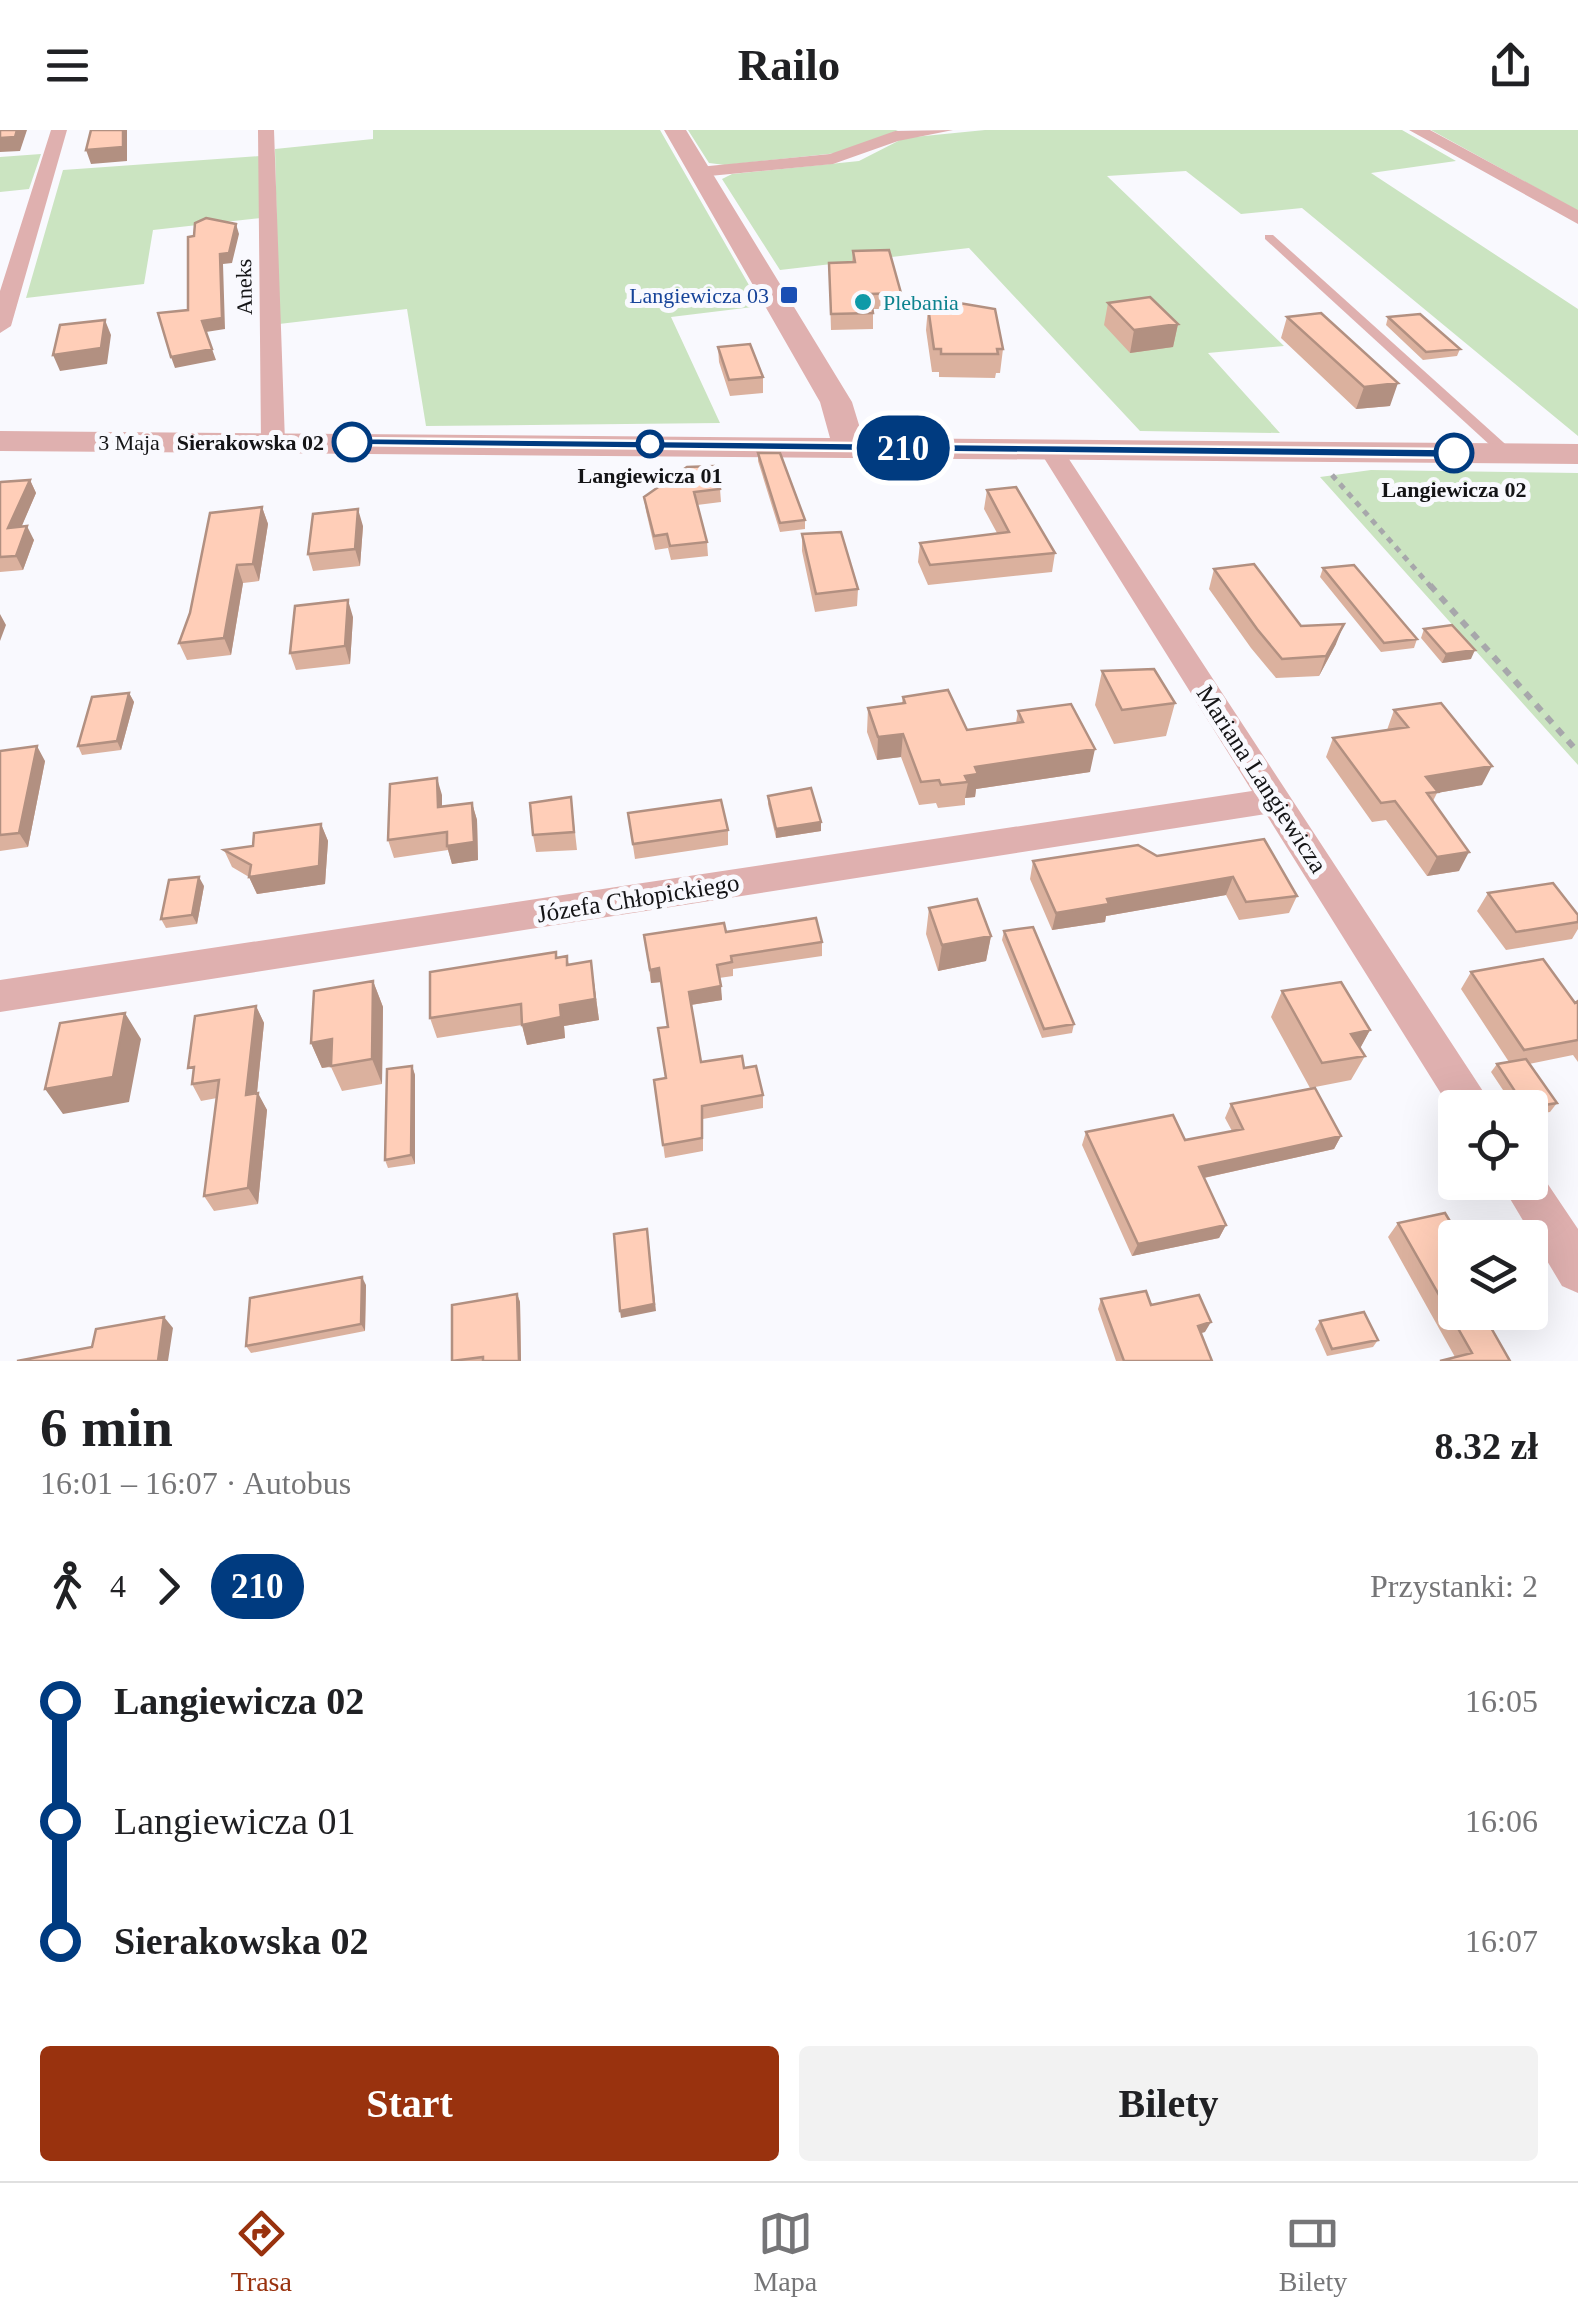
<!DOCTYPE html>
<html lang="pl">
<head>
<meta charset="utf-8">
<style>
  body { margin:0; font-family:Georgia,serif; background:#f2f2f2; color:#202124; height:100vh; display:flex; flex-direction:column; font-size:38px; white-space:nowrap }
  * { box-sizing:border-box; margin:0 }
  p { font-size:32px; color:#757577 }
  .icon { flex:none; width:55px; height:55px; fill:none; stroke:currentColor; stroke-width:2; stroke-linecap:round; stroke-linejoin:round }
  .map { position:relative; height:1231px; overflow:hidden }
  .drawer { display:flex; flex-direction:column; background:#fff; flex:1 }
  .drawer>* { flex:none }
  .badge { padding:0 20px; border-radius:32px; font-size:35px; line-height:65px }
  .tools { position:absolute; left:1438px; top:960px; display:grid; gap:20px }
  .tools a { display:grid; place-items:center; width:110px; height:110px; border-radius:10px; background:#fff; box-shadow:0 10px 40px #0002; font-size:50px }
  .map>.badge { position:absolute; translate:-50% -50%; box-shadow:0 0 0 5px #fff }
  .legs { display:flex; align-items:center; gap:15px; height:110px; padding:0 40px; font-size:32px }
  .legs p { margin-inline-start:auto }
  .summary { display:flex; align-items:center; justify-content:space-between; height:170px; padding:0 40px }
  h1 { font-size:55px; font-weight:700; line-height:75px }
  .cta { display:flex; gap:20px; margin-top:auto; padding:20px 40px }
  .cta a { flex:1; height:115px; border-radius:10px; background:#99320e; color:#fff; font-size:40px; font-weight:700; line-height:115px; text-align:center }
  .cta a+a { background:#f2f2f2; color:#202124 }
  ul { padding:0 40px; list-style:none }
  li { display:flex; align-items:center; gap:35px; height:120px; font-size:38px }
  li i { display:grid; place-items:center; width:15px; height:100%; margin:0 12px; background:currentColor }
  li i::after { content:''; width:25px; height:25px; margin:-12px; border:8px solid; border-radius:50%; background:#fff }
  li p { margin-inline-start:auto }
  li:first-child i { background:linear-gradient(#0000 50%,currentColor 0) }
  li:last-child i { background:linear-gradient(currentColor 50%,#0000 0) }
  header { display:flex; justify-content:space-between; align-items:center; height:130px; padding:0 40px; background:#fff; font-size:45px; font-weight:700 }
  .tab-bar { display:flex; justify-content:space-around; align-items:center; height:140px; border-top:2px solid #e0e0e0; background:#fff; font-size:28px; color:#757577 }
  .tab-bar a { display:grid; justify-items:center; gap:5px }
  .tab-bar .on { color:#99320e }
  .map>svg:first-child { display:block }
  .green { fill:#cbe4c1 }
  .lines { fill:none; stroke-linecap:round; stroke-linejoin:round }
  .path-far1 { stroke:#a7a7ab; stroke-width:5; stroke-dasharray:6 6; stroke-linecap:butt }
  .path { stroke:#a7a7ab; stroke-width:6; stroke-dasharray:8 8; stroke-linecap:butt }
  .service { fill:#dfb0af; fill-rule:evenodd }
  .minor { fill:#dfb0af; fill-rule:evenodd }
  .tertiary { fill:#dfb0af; fill-rule:evenodd }
  .wall { fill:#dbb19e }
  .shaded-wall { fill:#b29081 }
  .building { fill:#ffceb8; stroke:#b29081; stroke-width:2.5 }
  .line-1 { fill:#003b80; stroke:#fff; stroke-width:2.5 }
  .transit-dot { fill:#1a4fb4; stroke:#f9f9fe; stroke-width:4 }
  .culture-dot { fill:#0f9aa8; stroke:#f9f9fe; stroke-width:4 }
  .stop-1-dot { fill:#fff; stroke:#003b80; stroke-width:5 }
  .labels { text-anchor:middle; dominant-baseline:central; stroke-width:10; stroke-linejoin:round; paint-order:stroke }
  .far-street-label { font-size:22px; fill:#141416; stroke:#f9f9fe }
  .far-transit-label { font-size:22px; fill:#164399; stroke:#f9f9fe; text-anchor:end }
  .far-culture-label { font-size:22px; fill:#0d838f; stroke:#f9f9fe; text-anchor:start }
  .far-stop-label { font-size:22px; font-weight:bold; fill:#141416; stroke:#f9f9fe }
  .street-label { font-size:25px; fill:#141416; stroke:#f9f9fe }
</style>
</head>
<body>
<header><svg class="icon" aria-label="menu" viewBox="0 0 24 24"><path d="M4 6h16M4 12h16M4 18h16"/></svg>Railo<svg class="icon" aria-label="share" viewBox="0 0 24 24"><path d="M12 15V3M7 8l5-5 5 5M5 13v7h14v-7"/></svg></header>
<div class="map">
<svg width="1578" height="1231" viewBox="0 0 1578 1231">
  <rect width="100%" height="100%" fill="#f9f9fe"/>
  <path class="green" d="M373,0h287l101,176 -90,11 49,106 -294,3 -19,-117 -128,15 -4,-175 98,-10z
    M688,0h210l-51,22 -122,13 -16,-2z
    M985,0h417l54,31 -85,12 207,136v127l-276,-228 -61,6 -55,-43 -79,5 177,170 -76,7 72,80 -140,-2 -171,-183 -189,22 -58,-91 10,-5 127,-13 45,-23z
    M1431,0h147v81z
    M41,24l-12,35 -29,3v-35z
    M260,26l1,62 -108,12 -9,54 -118,14 37,-128z
    M1371,340l207,3v292l-258,-288z"/>
  <g class="lines">
    <path class="path-far1" d="M1332,345l100,113"/>
    <path class="path" d="M1430,455l148,167"/>
    <path class="service" d="M1265,105h8l240,216v6h-10l-238,-218z"/>
    <path class="minor" d="M51,0h16l-56,196 -11,7v-42z
      M258,0h16l11,312 -12,7 -12,-7z
      M953,0l-55,11 -65,23 -134,13 -9,-5 9,-5 131,-13 65,-23z
      M1409,0h21l148,80v14z
      M1051,313l12,7 431,658h-39v8l-189,-302 -1266,198v-32l1252,-189 -213,-341z
      M1530,1035l7,3 41,61v64l-16,-7 -62,-104h30z"/>
    <path class="tertiary" d="M664,0h22l166,272 11,36 715,6v20l-1578,-13v-20l830,7 -10,-36z"/>
  </g>
  <path class="wall" d="M853,121l48,42 -1,16h-27v20l-42,1 -2,-67 23,-1z
    M1108,173l70,21 -5,23 -43,6 -26,-28z
    M928,177l75,42 -3,24h-4l-1,5 -56,-1v-5h-7l-6,-42z
    M1287,187l103,89 -34,3 -75,-71z
    M1388,187l72,32 -3,7 -34,4 -37,-35z
    M718,217l45,30v16l-33,3 -11,-34z
    M758,323l47,67v9l-25,3 -22,-71z
    M30,350l6,13 -15,34 13,13 -11,30 -23,2v-89z
    M720,359l1,13 -24,3 10,37 1,14 -37,4 -3,-12 -13,2 -9,-39 -2,-14z
    M987,360l68,63 -3,19 -124,13 -10,-23 2,-19 77,-10 -13,-24z
    M262,377l6,17 -9,57 -16,2 -12,72 -44,5 -8,-17z
    M363,396l-3,40 -47,5 -5,-17z
    M802,404l56,55 -1,17 -42,6 -13,-61z
    M1323,438l94,71 -3,9 -33,4 -61,-75z
    M1214,439l87,57 35,18 -17,32 -43,2 -25,-30 -42,-59z
    M353,487l-3,47 -54,6 -6,-17z
    M1424,499l47,30 -29,4 -21,-25z
    M1102,541l73,32 -9,33 -52,8 -19,-39z
    M129,563l5,9 -13,48 -39,5 -4,-9z
    M903,567l64,33 49,-7 2,-12 72,61 -114,17 -1,8 -10,1v7l-27,3 -2,-5 -17,2 -18,-48 -24,3 -10,-28 1,-24 34,-5z
    M1394,580l88,75 -45,8 -4,8 26,70 -32,5 -41,-56 -14,2 -46,-65 7,-19 54,-8z
    M0,621l45,10 -17,86 -28,4z
    M442,665v12l30,-4 5,17 1,40 -26,4 -4,-14 -54,8 -6,-18z
    M768,666l53,26v9l-45,7 -8,-34z
    M571,667l6,53 -41,2 -3,-17z
    M628,683l100,17v15l-93,14z
    M321,694l7,17 -3,43 -68,10 -8,-17 -17,-10 -8,-17 29,-4z
    M1157,726l140,40 -8,17 -50,7 -13,-25 -120,21 -1,6 -53,8 -22,-51 3,-18z
    M204,756l-7,38 -31,4 -5,-9z
    M1488,763l90,22v14l-6,10 -66,11 -29,-39z
    M929,778l62,28 -5,25 -48,10 -12,-37z
    M1004,801l70,93 -2,9 -30,5 -40,-98z
    M726,802l96,10v14l-89,13v7l-14,2 3,22 -31,5 10,57 43,6 19,27v13l-60,11v32l-38,7 -11,-78 11,-1 3,-52 -7,-45 -10,1 -7,-48z
    M567,826l2,9 25,17 5,38 -35,6 1,12 -38,7 -5,-20 -85,13 -7,-20 127,-60z
    M1471,842l104,31 3,-2v61l-5,-7 -44,9 28,39 -7,9 -20,3v-7h-15l-24,-36 6,-8 12,-2 -48,-73z
    M373,851l10,26 -1,77 -40,7 -11,-24 -9,1 -11,-25z
    M1282,861l88,39 -10,18 5,8 -14,24 -41,8 -39,-71z
    M256,876l8,17 -7,70 10,17 -9,94 -44,7 -10,-15 13,-98 -16,3 -9,-17z
    M412,936l3,9v89l-27,4 -3,-8z
    M1231,974l110,32 -7,13 -130,29 22,47 -7,13 -87,18 -50,-111 4,-13 99,8 47,-9 -7,-13z
    M1398,1093l57,89h42l-7,8 -3,1 23,40 -55,-4 -67,-120z
    M366,1155l-1,46 -114,22 -5,-7z
    M517,1164l3,8 1,59h-69z
    M1101,1169l104,33 -4,1 11,28h-96l-18,-52z
    M1320,1191l58,19 -5,7 -46,9 -12,-27z"/>
  <path class="shaded-wall" d="M17,0h10l-7,21 -20,1v-14z
    M123,0h4v31l-36,3 -5,-14z
    M236,94l3,10 -7,29 -9,1 2,65 -19,3 -4,-11 18,-67z
    M105,190l6,15 -4,29 -47,7 -7,-16z
    M1178,194l-5,23 -43,6 4,-23z
    M212,219l4,11 -41,8 -4,-11z
    M1398,253l-8,23 -34,3 8,-22z
    M30,350l6,13 -21,49 -7,-14z
    M262,377l6,17 -9,57 -6,-17z
    M358,379l5,17 -3,40 -5,-17z
    M27,396l7,14 -11,30 -7,-14z
    M237,435l6,18 -12,72 -7,-17z
    M348,470l5,17 -3,47 -5,-18z
    M0,484l6,11 -6,16z
    M1344,494l-8,20 -17,32 7,-20z
    M1475,520l-4,9 -29,4 4,-9z
    M129,563l5,9 -13,48 -4,-9z
    M903,604l-2,23 -24,3 1,-23z
    M37,616l8,15 -17,86 -9,-14z
    M1095,619l-5,23 -114,17 -1,8 -10,1 3,-16 -3,-6 10,-9z
    M1492,636l-10,19 -45,8 -11,-16z
    M437,648l5,17v30l-4,-18z
    M472,673l5,17 1,40 -26,4 -5,-18z
    M821,692v9l-45,7v-9z
    M321,694l7,17 -3,43 -68,10 -8,-17z
    M1469,722l-10,19 -32,5 10,-19z
    M199,747l5,9 -7,38 -5,-9z
    M1233,747l-7,18 -120,21 -1,6 -53,8 4,-17 51,-14z
    M991,806l-5,25 -48,10 4,-26z
    M591,831l8,59 -35,6 1,12 -38,7 -5,-20 38,-20z
    M659,838l2,14 -10,1 -1,-13z
    M373,851l10,26 -1,77 -10,-25z
    M721,856l1,14 -32,5 -1,-13z
    M256,876l8,17 -9,89 -9,-17z
    M125,883l16,26 -12,63 -66,12 -18,-25z
    M1370,900l-14,26 -5,-22z
    M332,909l11,25 -21,4 -11,-25z
    M412,936l3,9v89l-4,-9z
    M258,963l9,17 -9,94 -10,-16z
    M1341,1006l-7,13 -140,31 5,-13z
    M1226,1095l-7,13 -87,18 6,-12z
    M648,1107l8,74 -35,7 -1,-7z
    M362,1147l4,8 -1,46 -4,-7z
    M517,1164l3,8 1,59h-2z
    M164,1187l9,11 -5,33h-10z
    M1211,1192l-6,10 -12,3 5,-9z"/>
  <path class="building" d="M0,0h17l-2,7 -15,1z
    M91,0h32v17l-37,3z
    M206,88l30,6 -7,29 -9,1 2,64 -20,3 10,28 -41,8 -13,-44 30,-3v-73l6,-1 1,-13z
    M889,120l12,43 -31,1 3,19 -42,1 -2,-51 26,-1 -2,-11z
    M1150,167l28,27 -44,6 -26,-27z
    M959,173l36,6 8,40h-6l1,5h-57v-5h-7l-6,-42z
    M1321,183l77,70 -34,4 -77,-70z
    M1420,184l40,35 -34,3 -38,-35z
    M105,190l-4,28 -48,7 7,-30z
    M750,214l13,33 -34,3 -11,-33z
    M758,323h22l25,67 -25,3z
    M714,336l6,23 -26,3 13,50 -37,4 -3,-12 -13,2 -10,-39 43,-30z
    M30,350l-22,48 19,-2 -11,30 -16,1v-74l1,-1z
    M1016,357l39,66 -125,12 -10,-22 89,-11 -22,-42z
    M262,377l-9,57 -16,1 -13,73 -45,5 11,-30 20,-100z
    M358,379l-3,40 -47,5 5,-40z
    M841,402l17,57 -42,5 -14,-60z
    M1254,434l47,62 43,-2 -18,32 -44,3 -25,-30 -43,-60z
    M1354,435l63,74 -33,4 -61,-75z
    M348,470l-3,46 -55,7 5,-47z
    M1452,495l23,25 -29,4 -22,-25z
    M1154,539l21,34 -53,7 -20,-39z
    M948,560l19,40 56,-8 -5,-11 53,-7 24,45 -120,18 3,7 -13,2 3,6 -27,3 -2,-5 -18,2 -18,-48 -25,3 -10,-29 37,-5 -2,-6z
    M129,563l-12,48 -39,5 14,-49z
    M1441,573l51,63 -66,11 12,15 -11,1 42,59 -32,5 -42,-56 -14,2 -48,-65 75,-11 -14,-17z
    M37,616l-18,87 -19,2v-84z
    M437,648l1,29 34,-4 2,39 -27,4v-14l-59,8 2,-56z
    M811,658l10,34 -45,7 -8,-33z
    M571,667l3,35 -41,3 -3,-32z
    M721,670l7,30 -95,14 -5,-31z
    M321,694l-2,42 -70,11 2,-12 -27,-15 29,-4 1,-13z
    M1264,709l33,57 -51,6 -13,-25 -126,22 2,5 -53,9 -23,-52 105,-16 19,11z
    M199,747l-7,38 -31,4 8,-39z
    M1553,753l25,32v7l-62,10 -28,-39z
    M977,769l14,37 -49,9 -13,-37z
    M816,788l6,24 -91,14 1,6 -15,3 4,21 -32,6 12,70 41,-6 2,12 12,-2 7,29 -61,11v32l-39,7 -9,-65 12,-2 -8,-50 10,-1 -9,-59 -9,2 -6,-35 80,-12 2,9z
    M1033,797l41,97 -30,5 -40,-98z
    M556,822v6l11,-2v9l24,-4 4,38 -35,6 1,12 -39,8 -1,-21 -91,14v-46z
    M1543,829l32,44 3,-2v39l-54,10 -53,-78z
    M373,851l-1,78 -41,7 1,-27 -21,4 3,-52z
    M1341,852l29,48 -19,4 14,22 -43,7 -40,-72z
    M256,876l-10,89 12,-2 -10,95 -44,8 15,-116 -27,4 2,-17 -6,1 7,-52z
    M125,883l-12,64 -68,12 15,-66z
    M1526,929l31,44 -31,5 -29,-44z
    M412,936l-1,89 -26,5 2,-91z
    M1315,958l26,48 -142,31 27,58 -88,19 -52,-112 87,-17 12,25 58,-11 -12,-25z
    M1445,1083l15,25h-5v74h27l28,49h-70l32,-8 -74,-130z
    M647,1099l7,75 -34,7 -6,-77z
    M362,1147l-1,47 -115,22 4,-48z
    M1146,1161l5,14 48,-10 12,27 -13,4 14,35h-88l-23,-62z
    M517,1164l2,67h-36v-4l-31,4v-56z
    M1364,1182l14,28 -46,9 -12,-28z
    M164,1187l-6,44h-141l75,-14 4,-18z"/>
  <path class="line-1" d="M352,308l1102,11 7,4 -7,5 -1108,-13v-6z"/>
  <rect class="transit-dot" x="779" y="155" width="20" height="20" rx="5"/>
  <circle class="culture-dot" cx="863" cy="172" r="10"/>
  <g class="stop-1-dot">
    <circle cx="352" cy="312" r="18"/>
    <circle cx="650" cy="314" r="12"/>
    <circle cx="1454" cy="323" r="18"/>
  </g>
  <g class="labels">
    <g class="far-street-label">
      <text transform="translate(244 157) rotate(-91)">Aneks</text>
      <text x="129" y="312">3 Maja</text>
    </g>
    <g class="far-transit-label">
      <text x="769" y="165">Langiewicza 03</text>
    </g>
    <g class="far-culture-label">
      <text x="883" y="172">Plebania</text>
    </g>
    <g class="far-stop-label">
      <text x="324" y="312" text-anchor="end">Sierakowska 02</text>
      <text x="650" y="345">Langiewicza 01</text>
      <text x="1454" y="359">Langiewicza 02</text>
    </g>
    <g class="street-label">
      <text transform="translate(1262 649) rotate(57)">Mariana Langiewicza</text>
      <text transform="translate(638 768) rotate(-9)">Józefa Chłopickiego</text>
    </g>
  </g>
</svg>
<div class="tools">
<a><svg class="icon" aria-label="locate" viewBox="0 0 24 24"><circle cx="12" cy="12" r="6"/><path d="M12 2v4M12 18v4M2 12h4M18 12h4"/></svg></a>
<a><svg class="icon" aria-label="layers" viewBox="0 0 24 24"><path d="M12 4l9 5-9 5-9-5zM3 14l9 5 9-5"/></svg></a>
</div>
<b class="badge" style="left:903px;top:318px;background:#003b80;color:#fff">210</b>
</div>
<section class="drawer">
<div class="summary"><div><h1>6 min</h1><p>16:01 – 16:07 · Autobus</p></div><b>8.32 zł</b></div>
<div class="legs"><svg class="icon" aria-label="walk" viewBox="0 0 24 24"><circle cx="13" cy="4" r="2"/><path d="M13 8l-2 6 4 7M11 14l-3 7M7 12l3-4h3l4 4"/></svg>4<svg class="icon" aria-label="forward" viewBox="0 0 24 24"><path d="M9 5l7 7-7 7"/></svg><b class="badge" style="background:#003b80;color:#fff">210</b><p>Przystanki: 2</p></div>
<ul>
<li><i style="color:#003b80"></i><b>Langiewicza 02</b><p>16:05</p></li>
<li><i style="color:#003b80"></i><span>Langiewicza 01</span><p>16:06</p></li>
<li><i style="color:#003b80"></i><b>Sierakowska 02</b><p>16:07</p></li>
</ul>
<div class="cta"><a>Start</a><a>Bilety</a></div>
</section>
<nav class="tab-bar">
<a class="on"><svg class="icon" aria-label="directions" viewBox="0 0 24 24"><path d="M12 3l9 9-9 9-9-9zM9 14v-3h6M13 9l2 2-2 2"/></svg>Trasa</a>
<a><svg class="icon" aria-label="map" viewBox="0 0 24 24"><path d="M3 6l6-2 6 2 6-2v14l-6 2-6-2-6 2zM9 4v14M15 6v14"/></svg>Mapa</a>
<a><svg class="icon" aria-label="tickets" viewBox="0 0 24 24"><path d="M3 7h18v10H3zM15 7v10"/></svg>Bilety</a>
</nav>
</body>
</html>
